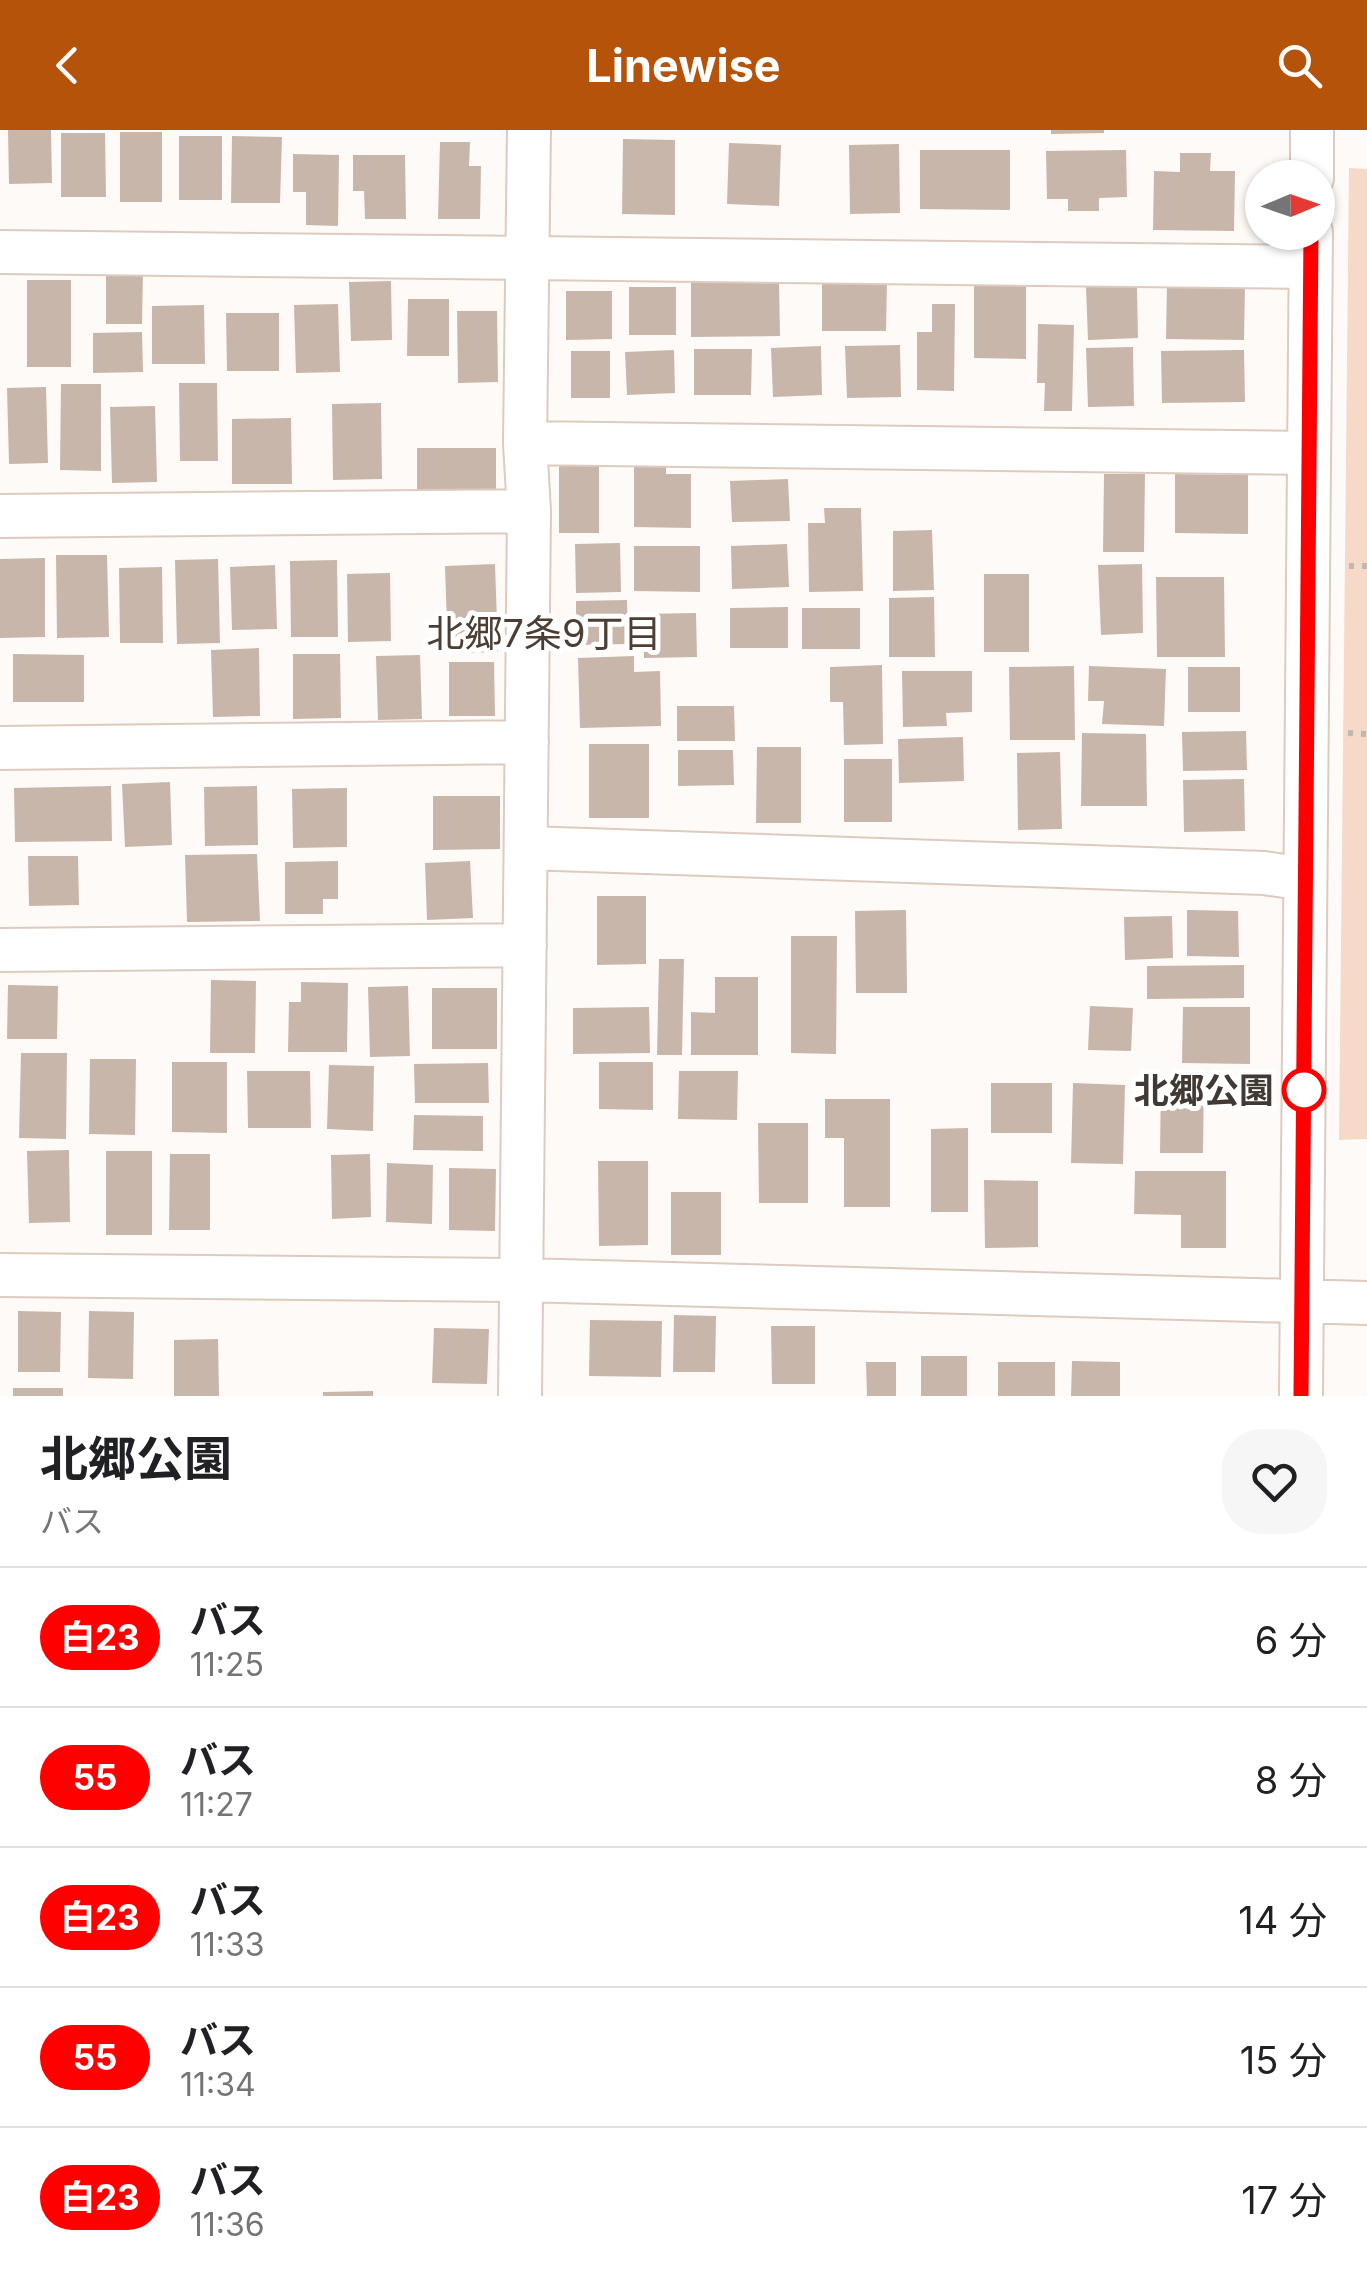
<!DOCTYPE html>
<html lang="ja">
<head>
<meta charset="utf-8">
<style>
  body { margin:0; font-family:Inter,"Noto Sans JP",sans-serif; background:#f6f6f6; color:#202124; height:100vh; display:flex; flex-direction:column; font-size:38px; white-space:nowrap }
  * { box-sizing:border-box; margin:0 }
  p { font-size:32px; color:#757577 }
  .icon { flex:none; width:55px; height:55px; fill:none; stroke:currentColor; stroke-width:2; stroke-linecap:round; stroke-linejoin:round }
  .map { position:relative; height:1266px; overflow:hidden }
  .drawer { display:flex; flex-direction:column; background:#fff; flex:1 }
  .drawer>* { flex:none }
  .badge { padding:0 20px; border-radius:32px; font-size:35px; line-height:65px }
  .needle { width:65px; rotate:88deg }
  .tools { position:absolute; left:1245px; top:30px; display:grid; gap:20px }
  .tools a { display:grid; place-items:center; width:90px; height:90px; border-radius:50%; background:#fff; box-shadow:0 2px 8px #0004; font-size:50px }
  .map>.badge { position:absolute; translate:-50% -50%; box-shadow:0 0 0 5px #fff }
  .round { display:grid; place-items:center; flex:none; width:105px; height:105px; border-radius:40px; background:#f6f6f6 }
  .summary { display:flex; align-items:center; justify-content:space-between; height:170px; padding:0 40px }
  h1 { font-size:48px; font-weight:700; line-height:75px }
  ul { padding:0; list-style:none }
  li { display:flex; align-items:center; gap:30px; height:140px; padding:0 40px; border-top:2px solid #e0e0e0 }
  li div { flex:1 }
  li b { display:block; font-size:38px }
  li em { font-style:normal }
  li .badge { min-width:110px; font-weight:700; text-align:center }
  header { display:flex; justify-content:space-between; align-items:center; height:130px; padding:0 40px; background:#b45309; color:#fff; font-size:45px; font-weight:700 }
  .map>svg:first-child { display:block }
  .green { fill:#f6d9c7 }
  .building { fill:#c9b6aa }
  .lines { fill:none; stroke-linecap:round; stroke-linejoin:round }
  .minor-casing { stroke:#decbbf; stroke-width:46 }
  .path { stroke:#bdb8b4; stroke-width:6; stroke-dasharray:5 8; stroke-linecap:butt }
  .minor { stroke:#fff; stroke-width:42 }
  .line-casing { stroke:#fff; stroke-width:22 }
  .line { stroke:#f00; stroke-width:15 }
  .stop-dot { fill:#fff; stroke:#f00; stroke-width:5 }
  .labels { text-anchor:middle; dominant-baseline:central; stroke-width:10; stroke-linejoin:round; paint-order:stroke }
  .stop-label { font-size:35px; font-weight:bold; fill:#413934; stroke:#fff; text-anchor:end }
  .neighbourhood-label { font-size:38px; fill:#4d3e34; stroke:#fff }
</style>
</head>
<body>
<header><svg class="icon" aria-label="back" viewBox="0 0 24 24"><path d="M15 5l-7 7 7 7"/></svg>Linewise<svg class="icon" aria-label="search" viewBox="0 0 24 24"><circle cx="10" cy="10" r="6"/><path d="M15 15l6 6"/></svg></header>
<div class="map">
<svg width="1367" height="1266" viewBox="0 0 1367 1266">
  <rect width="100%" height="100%" fill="#fefaf7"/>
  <path class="green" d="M1349,38l18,1v970l-28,1z"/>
  <path class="building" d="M8,0h43l1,53 -43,1z
    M1051,0h53v3l-53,1z
    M120,2h42v70h-42z
    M61,3h44l1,64h-45z
    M179,6h43v64h-43z
    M232,6l50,1 -2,66h-49z
    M623,9l52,1v75l-53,-1z
    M440,12h30l-1,24h12l-1,53h-42z
    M729,13l52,2 -2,61 -52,-2z
    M899,14l1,69 -50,1 -1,-69z
    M920,20h90v60l-90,-1z
    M1126,20l1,47 -28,1v13h-31v-12h-21l-1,-48z
    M1180,23h31l-1,18h25l-1,60 -81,-1 1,-59 26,1z
    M293,24l46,1 -1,71 -32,-1v-33h-13z
    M353,25h52l1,64h-41l-1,-28h-11z
    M106,140h37l-1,54h-36z
    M974,148h52v81l-52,-1z
    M27,150h44v87h-44z
    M391,151l1,59 -41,1 -2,-59z
    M691,152h88l1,54 -89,1z
    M822,152h65l-1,49h-64z
    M1167,153h78l-1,57 -78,-1z
    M629,157h47v48h-47z
    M1086,157h51l1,51 -50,2z
    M566,161h46v48l-46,1z
    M408,169h41v57h-42z
    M338,174l2,68 -44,1 -2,-68z
    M932,174h23l-1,87 -37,-1v-58h15z
    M204,175l1,59h-53v-58z
    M457,181h40l1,71 -40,1z
    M226,183h53v58h-52z
    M1038,194l36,1 -2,86h-28l1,-28h-8z
    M142,202l1,40 -50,1v-40z
    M900,215l1,52 -54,1 -2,-52z
    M821,216l1,49 -49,2 -2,-49z
    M1133,217l1,59 -46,1 -2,-59z
    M694,219h58l-1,46h-57z
    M674,220l1,43 -48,2 -2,-43z
    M1244,220l1,52 -83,1 -1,-52z
    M571,221h39v47h-39z
    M179,253h38l1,78h-38z
    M61,254h40v87l-41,-1z
    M46,257l2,76 -39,1 -2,-76z
    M381,273l1,76 -49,1 -1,-76z
    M155,276l2,76 -45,1 -2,-76z
    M291,288l1,66h-60v-65z
    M417,318h79v49h-79z
    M634,328h32v16h25v54l-57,-1z
    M559,333h40v70h-40z
    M1104,344h41l-1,78h-41z
    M1175,344l73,1v59l-73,-1z
    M788,349l2,42 -58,1 -2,-41z
    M824,378h37l2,83 -54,1 -1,-69h17z
    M932,400l2,60 -41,1v-60z
    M620,413l1,49 -45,1 -1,-49z
    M787,414l2,43 -57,2 -1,-43z
    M634,416h66v46l-66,-1z
    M56,425h51l2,82 -52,1z
    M45,428v79l-45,1v-79z
    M218,429l2,84 -43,1 -2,-84z
    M337,430l1,77h-47l-1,-76z
    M495,434l3,88 -50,1 -3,-87z
    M1142,434l1,69 -42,2 -3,-70z
    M275,435l2,64 -45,1 -2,-63z
    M162,437l1,76h-43l-1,-75z
    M390,443l1,68 -43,1 -1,-68z
    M984,444h45v78h-45z
    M1156,447h68l1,80h-68z
    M934,467l1,60h-46v-59z
    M627,470l1,44 -52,1v-44z
    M788,477v41h-58v-40z
    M802,478h58v41h-58z
    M696,483l1,44 -53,1 -1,-44z
    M259,518l1,68 -47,1 -2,-67z
    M13,524l71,1v47h-71z
    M293,524h47l1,64 -48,1z
    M420,525l2,64 -44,1 -2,-64z
    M634,526v16l26,-1 1,55 -81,2 -2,-70z
    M449,532h45l1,54h-46z
    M882,535l1,79 -39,1 -1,-43h-13v-35z
    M1074,536l1,74h-65l-1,-73z
    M1089,536l77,3 -2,57 -62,-2 2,-23h-16z
    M1188,537h52v45h-52z
    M902,541h70v41l-26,1 1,13 -44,1z
    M677,576h57l1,35h-58z
    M1246,601l1,39 -64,1 -1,-39z
    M1082,603l64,1 1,72h-66z
    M963,607l1,44 -65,2 -1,-44z
    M589,614h60v74h-60z
    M757,617h44v76h-45z
    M678,620h55l1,35 -56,1z
    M1060,622l2,77 -44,1 -1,-77z
    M844,629h48v63h-48z
    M1244,649l1,52 -61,1 -1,-52z
    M170,652l2,63 -47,2 -3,-63z
    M111,656l1,55 -97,1 -1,-54z
    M257,656l1,59 -53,1 -1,-59z
    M347,658v59l-54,1 -1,-59z
    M433,666h67v53l-67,1z
    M257,724l3,67 -73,1 -2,-67z
    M28,726h50l1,49 -50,1z
    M338,731v38h-15v15h-38v-52z
    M470,731l3,57 -46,2 -2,-57z
    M597,766h49v68l-49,1z
    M906,780l1,83h-51l-1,-82z
    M1187,780l51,1 1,46 -52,-1z
    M1172,786l1,42 -48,2 -1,-43z
    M791,806h46l-1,118 -45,-1z
    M659,829h25l-2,96h-25z
    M1244,835v33l-97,1v-33z
    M715,847h43v78h-67v-43l24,1z
    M211,850l45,1 -1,72h-45z
    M301,852l47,1 -1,69h-59l1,-50h12z
    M8,855l50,1 -1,53h-50z
    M408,856l2,70 -40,1 -2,-70z
    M432,858h65v61h-65z
    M1090,876l43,2 -2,43 -43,-1z
    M649,877l1,46 -77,1v-46z
    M1183,877h67v57l-68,-1z
    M21,923h46l-1,86 -47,-1z
    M90,929h46l-1,76 -46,-1z
    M172,932h55v71l-55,-1z
    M599,932h54v48l-54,-1z
    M488,933l1,40h-74l-1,-39z
    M329,935l45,1 -1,65 -46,-2z
    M247,941h63l1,57h-63z
    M679,941h59l-1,49 -59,-1z
    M1161,948l43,1 -1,74h-43z
    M991,953h61v50h-61z
    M1073,953l52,2 -2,79 -52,-1z
    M825,969h65v108h-46v-69h-19z
    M414,985l69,1v35l-70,-1z
    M758,993h50v80h-49z
    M968,998v84h-37v-83z
    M69,1020l1,72 -41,1 -2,-72z
    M106,1021h46v84h-46z
    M170,1024h40v76h-41z
    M370,1024l1,63 -39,2 -1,-64z
    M598,1031h50v84l-49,1z
    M387,1033l46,2 -1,59 -46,-2z
    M449,1038l47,1 -1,62 -46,-1z
    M1135,1041h91v77h-45v-33l-47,-1z
    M984,1050l54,1v66l-53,1z
    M671,1062h50v63h-50z
    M18,1181l43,1 -1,60h-42z
    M89,1181l45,1 -1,67 -45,-1z
    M674,1185l42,1 -1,56h-42z
    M590,1190l72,1 -1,56 -72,-1z
    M771,1196h44v58h-43z
    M434,1198l55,1 -2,55 -55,-1z
    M218,1209l1,57h-45v-56z
    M921,1226h46v40h-46z
    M1072,1231l48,1v34h-49z
    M866,1232h30v34h-29z
    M998,1232h57v34h-57z
    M13,1258h50v8h-50z
    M373,1261v5h-50v-4z"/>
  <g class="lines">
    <g class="minor-casing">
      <path id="minor" d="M1312,48v-48
        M0,122l1310,15
        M525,313l783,10
        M0,386l529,-5
        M0,618l527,-6
        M526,718l738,25 41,6
        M0,820l525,-5
        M0,1145l522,5 845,23
        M520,1266l9,-885 -4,-68 4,-313
        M1301,1266l10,-1164"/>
    </g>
    <path class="path" d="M1349,436h18
      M1348,603l19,1"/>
    <use href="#minor" class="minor"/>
  </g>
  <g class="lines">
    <g class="line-casing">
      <path id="line" d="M1301,1266l10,-1164"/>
    </g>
    <use href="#line" class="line"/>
  </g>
  <circle class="stop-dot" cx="1304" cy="960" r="20"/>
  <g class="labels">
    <g class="stop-label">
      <text x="1274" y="960">北郷公園</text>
    </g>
    <g class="neighbourhood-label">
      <text x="544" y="503">北郷7条9丁目</text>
    </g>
  </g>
</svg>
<div class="tools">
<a><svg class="needle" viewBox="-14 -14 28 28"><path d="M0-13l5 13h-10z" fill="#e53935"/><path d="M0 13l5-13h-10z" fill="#757577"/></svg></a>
</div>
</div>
<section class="drawer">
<div class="summary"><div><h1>北郷公園</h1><p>バス</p></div><a class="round"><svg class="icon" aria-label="heart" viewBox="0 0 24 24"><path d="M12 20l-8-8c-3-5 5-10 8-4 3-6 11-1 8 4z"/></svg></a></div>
<ul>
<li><span class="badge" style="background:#f00;color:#fff">白23</span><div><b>バス</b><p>11:25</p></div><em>6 分</em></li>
<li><span class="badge" style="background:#f00;color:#fff">55</span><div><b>バス</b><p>11:27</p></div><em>8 分</em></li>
<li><span class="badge" style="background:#f00;color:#fff">白23</span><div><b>バス</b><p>11:33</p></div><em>14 分</em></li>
<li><span class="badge" style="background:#f00;color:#fff">55</span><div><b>バス</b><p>11:34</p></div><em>15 分</em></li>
<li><span class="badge" style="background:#f00;color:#fff">白23</span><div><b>バス</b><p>11:36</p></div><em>17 分</em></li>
</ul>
</section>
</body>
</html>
